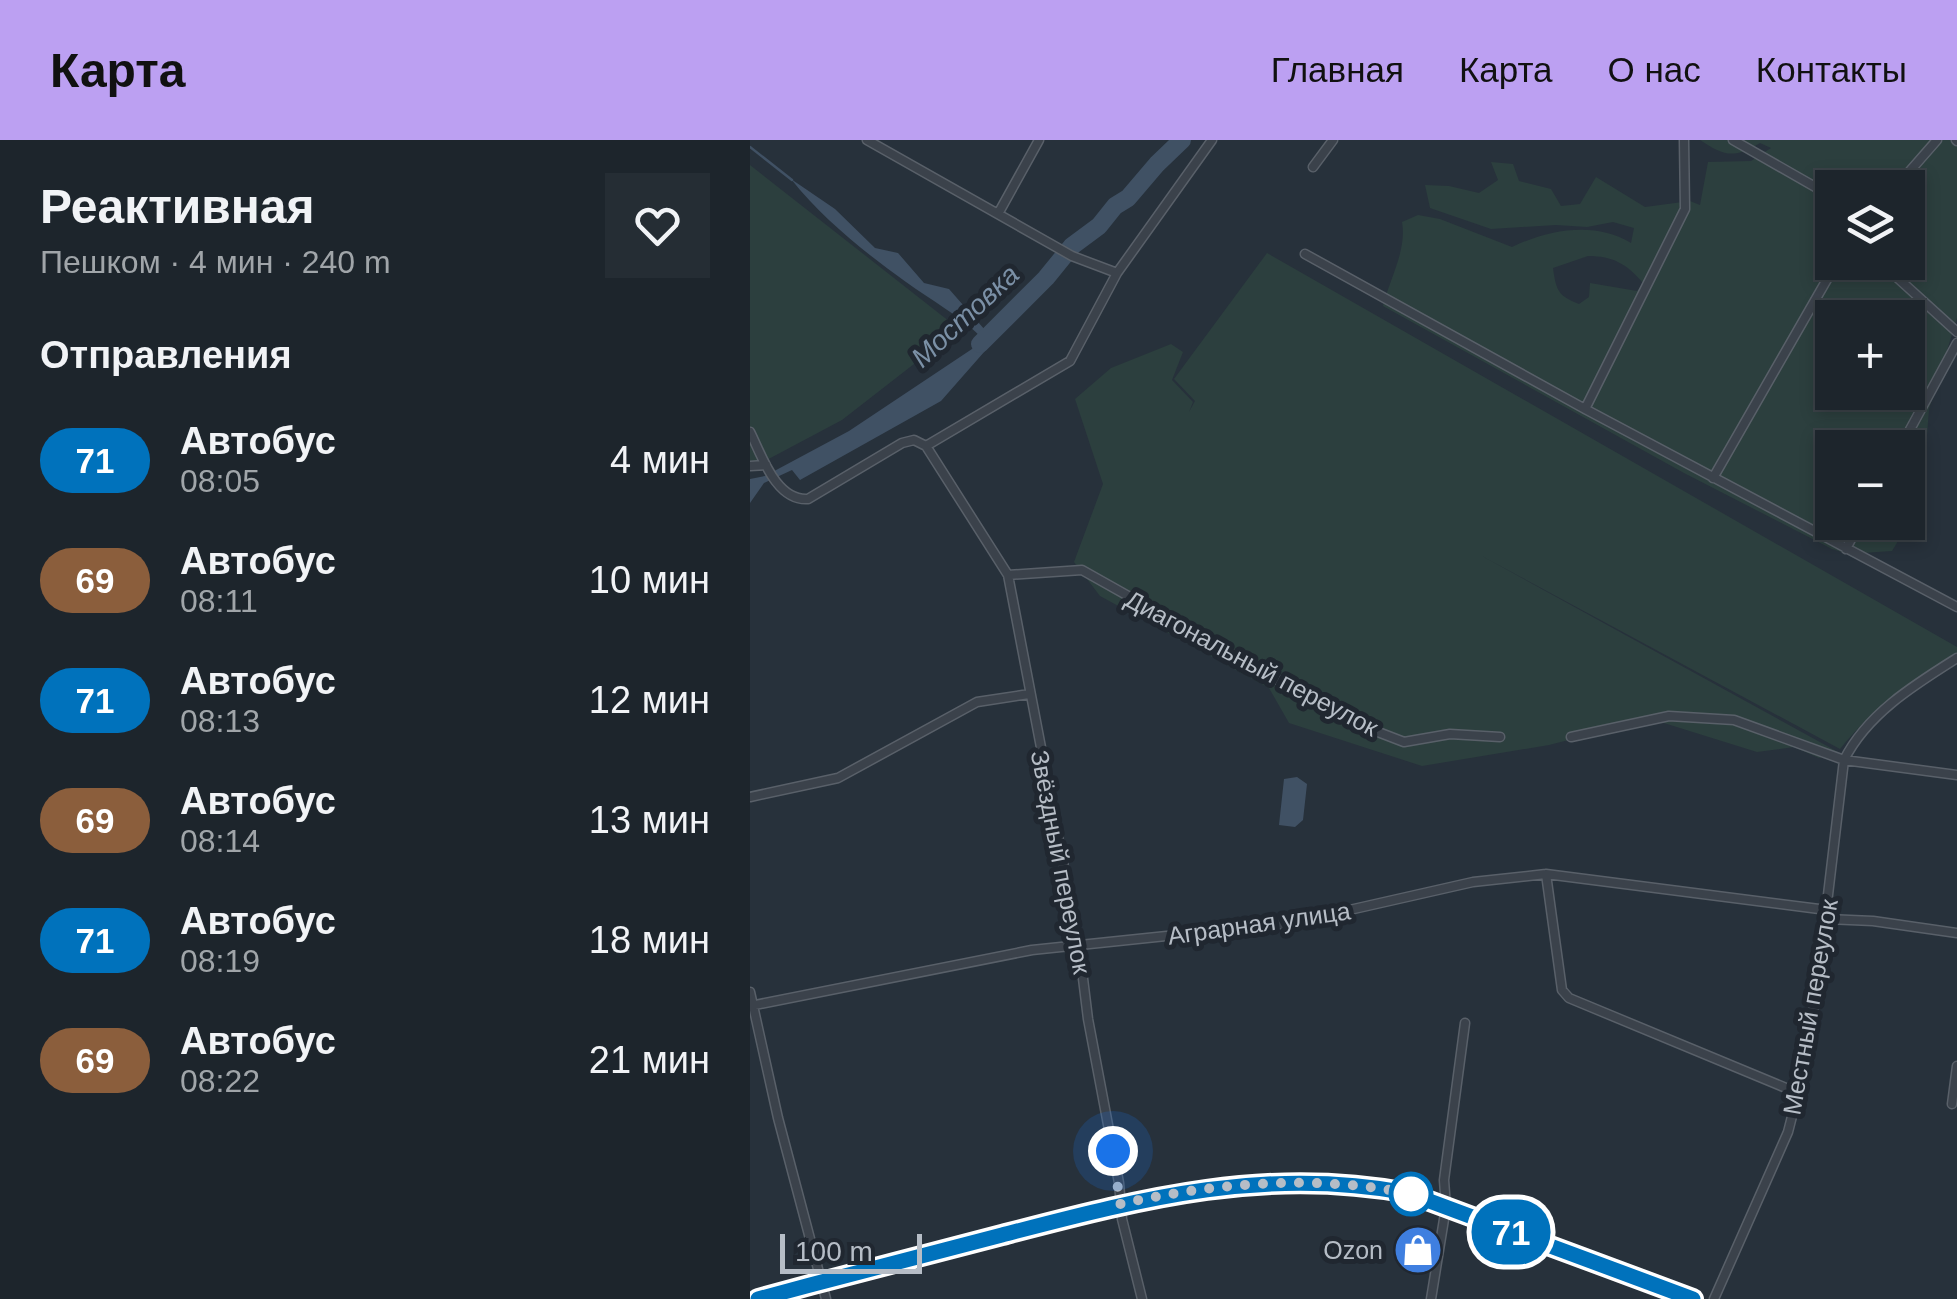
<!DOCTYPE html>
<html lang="ru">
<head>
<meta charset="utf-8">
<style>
  body { margin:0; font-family:Helvetica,sans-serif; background:#252d34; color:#f1f3f6; height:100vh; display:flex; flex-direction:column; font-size:38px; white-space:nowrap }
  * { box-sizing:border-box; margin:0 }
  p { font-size:32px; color:#a0a5a9 }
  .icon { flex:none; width:55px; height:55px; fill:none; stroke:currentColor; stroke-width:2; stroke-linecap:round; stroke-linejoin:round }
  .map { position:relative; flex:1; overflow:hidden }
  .sheet { display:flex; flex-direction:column; background:#1d252c; width:750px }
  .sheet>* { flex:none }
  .badge { padding:0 20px; border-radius:32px; font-size:35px; line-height:65px }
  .tools { position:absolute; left:1065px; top:30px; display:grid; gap:20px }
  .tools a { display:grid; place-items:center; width:110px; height:110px; border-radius:0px; background:#1d252c; box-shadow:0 5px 15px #0003,0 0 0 2px #3b4248; font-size:50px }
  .scale { position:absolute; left:30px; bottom:25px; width:142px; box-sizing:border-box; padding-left:10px; border:5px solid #b6bdc6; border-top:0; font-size:28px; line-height:35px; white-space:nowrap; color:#b6bdc6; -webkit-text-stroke:8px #202730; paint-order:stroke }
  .you { position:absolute; width:50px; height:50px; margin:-25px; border:8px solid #fff; border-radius:50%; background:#1a73e8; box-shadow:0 0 0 15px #1a73e833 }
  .map>.badge { position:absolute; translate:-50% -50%; box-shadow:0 0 0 5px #fff }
  h2 { padding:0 40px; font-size:38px; line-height:90px }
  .round { display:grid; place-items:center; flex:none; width:105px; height:105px; border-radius:0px; background:#252d34 }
  .summary { display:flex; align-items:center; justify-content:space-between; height:170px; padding:0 40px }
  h1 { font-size:48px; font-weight:800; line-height:75px }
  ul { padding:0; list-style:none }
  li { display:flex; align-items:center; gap:30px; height:120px; padding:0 40px }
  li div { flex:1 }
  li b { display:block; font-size:38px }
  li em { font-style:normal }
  li .badge { min-width:110px; font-weight:700; text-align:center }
  header { display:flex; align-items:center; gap:60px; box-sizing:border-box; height:140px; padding:0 50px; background:#bca0f2; color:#111 }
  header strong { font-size:48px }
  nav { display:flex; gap:55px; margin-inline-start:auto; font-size:35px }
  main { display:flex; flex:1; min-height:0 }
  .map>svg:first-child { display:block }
  .green { fill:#2c3f3e; fill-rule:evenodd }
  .water { fill:#405164 }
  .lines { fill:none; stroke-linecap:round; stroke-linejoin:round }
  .stream { stroke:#405164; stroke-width:2.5 }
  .river { stroke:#405164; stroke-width:18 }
  .street-casing { stroke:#596069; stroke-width:11 }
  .secondary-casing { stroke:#596069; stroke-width:14 }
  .street { stroke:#3b424b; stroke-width:8 }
  .secondary { stroke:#49525e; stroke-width:10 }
  .line-casing { stroke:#fff; stroke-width:22 }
  .line { stroke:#0072bc; stroke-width:15 }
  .walk { stroke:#b6bdc6; stroke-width:10; stroke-dasharray:0 18 }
  .stop-dot { fill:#fff; stroke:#0072bc; stroke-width:5 }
  .labels { text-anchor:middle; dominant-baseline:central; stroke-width:10; stroke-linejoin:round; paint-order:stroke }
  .street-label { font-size:25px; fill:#b6bdc6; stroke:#202730 }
  .poi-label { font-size:25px; fill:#b6bdc6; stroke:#202730; text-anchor:end }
  .water-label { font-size:28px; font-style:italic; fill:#7b90a6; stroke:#202730 }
</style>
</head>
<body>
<header>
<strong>Карта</strong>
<nav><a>Главная</a><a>Карта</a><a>О нас</a><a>Контакты</a></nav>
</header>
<main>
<section class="sheet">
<div class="summary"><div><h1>Реактивная</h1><p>Пешком · 4 мин · 240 m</p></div><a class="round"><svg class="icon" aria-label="heart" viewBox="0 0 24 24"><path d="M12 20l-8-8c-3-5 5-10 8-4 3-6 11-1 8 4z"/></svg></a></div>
<h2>Отправления</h2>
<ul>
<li><span class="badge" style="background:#0072bc;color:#fff">71</span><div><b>Автобус</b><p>08:05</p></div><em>4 мин</em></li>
<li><span class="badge" style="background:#8b5e3c;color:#fff">69</span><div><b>Автобус</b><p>08:11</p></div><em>10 мин</em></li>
<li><span class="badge" style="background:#0072bc;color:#fff">71</span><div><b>Автобус</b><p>08:13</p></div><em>12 мин</em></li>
<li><span class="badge" style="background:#8b5e3c;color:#fff">69</span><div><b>Автобус</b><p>08:14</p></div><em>13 мин</em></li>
<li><span class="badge" style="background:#0072bc;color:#fff">71</span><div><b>Автобус</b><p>08:19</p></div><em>18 мин</em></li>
<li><span class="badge" style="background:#8b5e3c;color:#fff">69</span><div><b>Автобус</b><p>08:22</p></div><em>21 мин</em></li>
</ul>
</section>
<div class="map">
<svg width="1207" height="1159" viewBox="0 0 1207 1159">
  <rect width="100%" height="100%" fill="#27313b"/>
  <path class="green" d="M950,0h257v178l-28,91 -4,53 -16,61 -17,28 -44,3 -16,-5 -148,-76 -301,-167c7,-28 24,-56 19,-84l16,-7 22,4 72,28c37,-18 84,-26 119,-4l3,-15 -21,-6 -26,5 -31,-2 -65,4 -61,-21 -5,-23 24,1 30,7 19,-13 -7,-18 22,2 6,17 32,8 10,17 19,-2 16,-27 49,30 45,-6 10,4 8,-43 43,-1 20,-13 -11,-5c-26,16 -36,13 -60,-3zM1082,48h76v74h-76zM838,116c25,0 39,8 55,27l-6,8 -47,-8 -1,14 -10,7c-21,-8 -23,-14 -26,-36zM1082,178h76v74h-76zM1082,308h76v74h-76z
    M0,25l209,164 -117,91 -92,49z
    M517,113l690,394v6c-49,31 -80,51 -117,96l-360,-194 358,197 -19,6 -25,-11 -37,5 -106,-33 -102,26 -127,21 -133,-43 -20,-35 -169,-92 -26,-34 29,-78 -28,-85 36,-31 60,-24 12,8 -11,28 21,22 -4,10 6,-11 -21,-22z"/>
  <path class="water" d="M41,39l44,30 40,39 23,5 26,30 25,6 36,41 9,-1 -2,14 -51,58 -141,79 -8,-10 -28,13 -14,20v-24l15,-3 84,-45 123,-82 9,-12c-21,-21 -50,-37 -75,-55 -42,-30 -83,-63 -115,-103z
    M547,637l10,7 -4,36 -8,7 -16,-2 5,-46z"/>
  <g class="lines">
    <path class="stream" d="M0,7l42,33"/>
    <path class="river" d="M230,204l66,-66 26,-32 27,-20 16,-20 13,-8 29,-34 25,-24"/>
    <g class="street-casing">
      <path id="street" d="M117,0l205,116 45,17
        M983,0l84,48 15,21
        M1206,0l1,1
        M563,27l20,-27
        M1145,48l42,-48
        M248,74l41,-74
        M555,114l280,155 372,198
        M1130,122l77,70
        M835,269l100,-200 -1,-69
        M0,292c12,24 26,69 58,67l94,-56 12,-3 12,6
        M176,306l82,129 71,371 9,73 31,164 3,36 20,80
        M176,306l144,-85 47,-88 95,-133
        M1150,308l57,-105
        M0,326l16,-1
        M963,338l124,-216
        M1096,409l14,-27
        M258,435l74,-5 270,152 52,20 46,-8 50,3
        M821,597l98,-21 65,4 110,40 113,15
        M0,657l88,-19 139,-76 52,-8
        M796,734l16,116 7,8 229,95
        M1077,779l46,2 84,12
        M0,852l28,126 48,181
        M0,866l282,-56 260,-27 181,-41 73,-8 281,36
        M1202,964l5,-38
        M681,1159l15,-92 -2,-27 21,-157
        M964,1159l74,-167 10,-39 18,-97 28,-236c23,-46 70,-75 113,-102"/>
    </g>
    <g class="secondary-casing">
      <path id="secondary" d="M8,1159c81,-22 162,-43 243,-64 139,-37 263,-69 407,-42l285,106"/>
    </g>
    <use href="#street" class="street"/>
    <use href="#secondary" class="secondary"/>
  </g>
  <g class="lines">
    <g class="line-casing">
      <path id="line" d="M8,1159c81,-22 162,-43 244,-64 139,-36 261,-69 406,-42l285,106"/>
    </g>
    <use href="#line" class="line"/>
    <path class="walk" d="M363,1011l7,53c95,-21 195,-30 291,-10"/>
  </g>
  <defs>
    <g id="shop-disc" transform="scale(2.5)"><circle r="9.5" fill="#3f7fe0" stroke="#202730"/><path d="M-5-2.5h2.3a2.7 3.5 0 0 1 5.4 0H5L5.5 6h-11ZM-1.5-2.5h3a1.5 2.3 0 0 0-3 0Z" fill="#fff"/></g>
  </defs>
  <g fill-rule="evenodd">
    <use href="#shop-disc" x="668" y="1110"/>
  </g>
  <circle class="stop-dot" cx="661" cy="1054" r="20"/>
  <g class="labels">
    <g class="street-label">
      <text transform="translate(502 523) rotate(28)">Диагональный переулок</text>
      <text transform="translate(311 722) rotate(79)">Звёздный переулок</text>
      <text transform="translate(509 783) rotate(-8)">Аграрная улица</text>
      <text transform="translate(1060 867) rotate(-80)">Местный переулок</text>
    </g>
    <g class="poi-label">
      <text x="633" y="1110">Ozon</text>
    </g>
    <g class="water-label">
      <text transform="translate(215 176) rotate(-43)">Мостовка</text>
    </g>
  </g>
</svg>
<div class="tools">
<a><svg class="icon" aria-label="layers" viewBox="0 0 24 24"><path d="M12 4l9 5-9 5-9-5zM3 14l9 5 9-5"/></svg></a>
<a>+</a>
<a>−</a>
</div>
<div class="scale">100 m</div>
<div class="you" style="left:363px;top:1011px"></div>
<b class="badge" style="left:761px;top:1092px;background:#0072bc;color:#fff">71</b>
</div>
</main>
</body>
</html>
